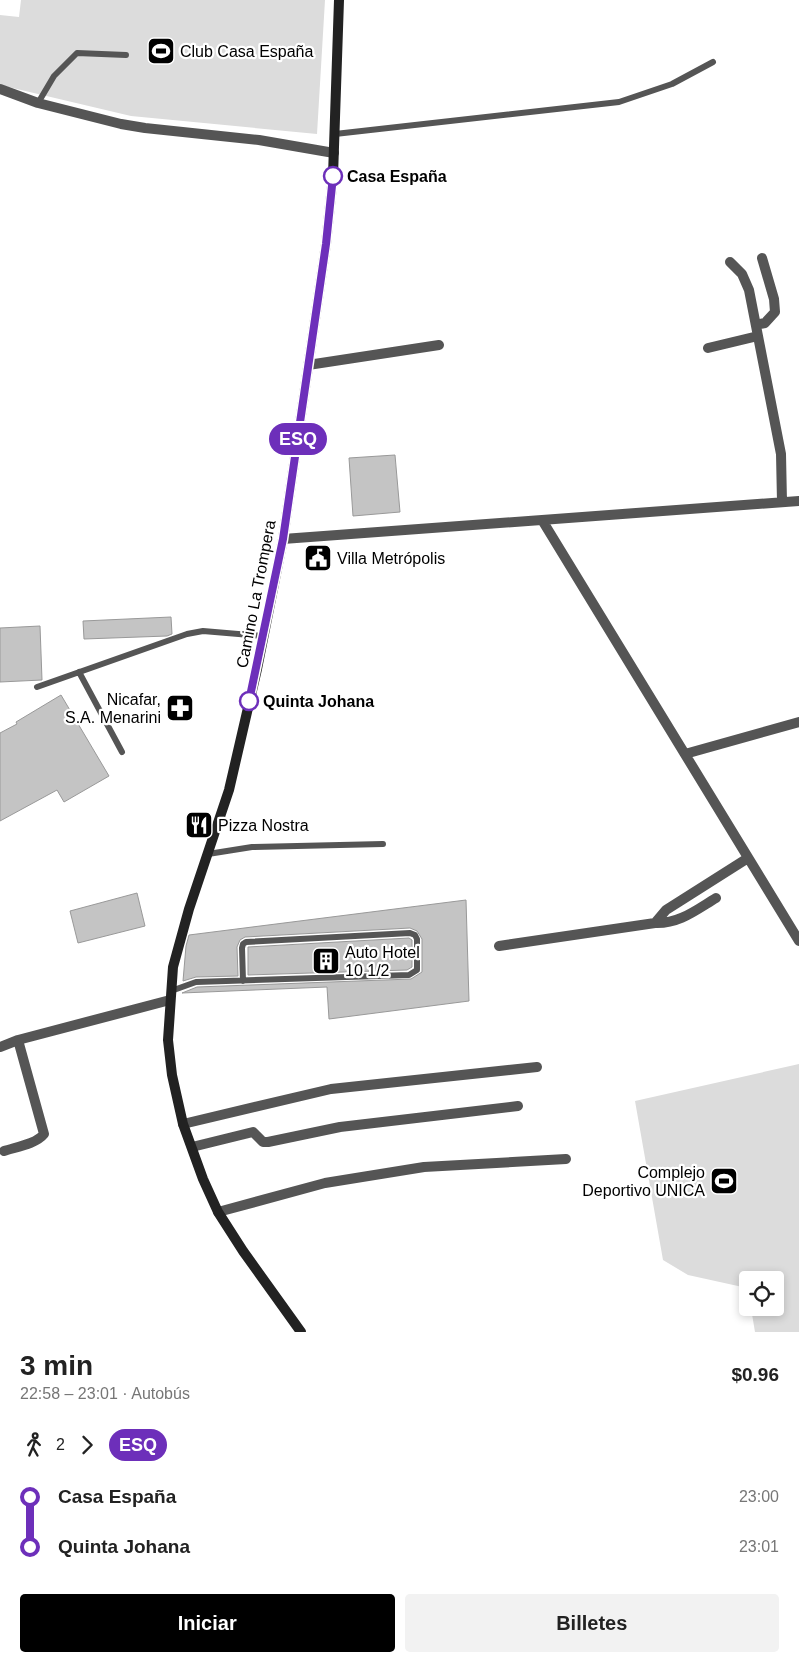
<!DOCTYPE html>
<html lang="es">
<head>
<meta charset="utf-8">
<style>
  body { margin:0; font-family:Arial,sans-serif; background:#f2f2f2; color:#222; height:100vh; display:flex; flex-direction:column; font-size:19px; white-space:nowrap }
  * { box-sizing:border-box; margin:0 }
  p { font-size:16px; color:#767676 }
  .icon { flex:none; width:28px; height:28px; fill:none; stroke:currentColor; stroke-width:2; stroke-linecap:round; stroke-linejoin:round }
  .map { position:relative; height:1332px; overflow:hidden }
  .details { display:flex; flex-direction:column; background:#fff; flex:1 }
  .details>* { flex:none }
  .badge { padding:0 10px; border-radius:16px; font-size:18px; line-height:32px }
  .fabs { position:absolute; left:739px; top:1271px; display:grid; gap:10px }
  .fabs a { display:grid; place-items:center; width:45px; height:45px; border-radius:5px; background:#fff; box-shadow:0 2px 8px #0003; font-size:25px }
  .map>.badge { position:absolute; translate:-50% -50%; box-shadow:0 0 0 2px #fff }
  .legs { display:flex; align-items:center; gap:8px; height:55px; padding:0 20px; font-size:16px }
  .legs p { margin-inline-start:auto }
  .summary { display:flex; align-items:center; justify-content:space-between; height:85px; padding:0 20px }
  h1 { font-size:28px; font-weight:600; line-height:38px }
  .cta { display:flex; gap:10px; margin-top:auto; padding:10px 20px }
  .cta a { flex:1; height:58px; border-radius:5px; background:#000; color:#fff; font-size:20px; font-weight:600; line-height:58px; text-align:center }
  .cta a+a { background:#f2f2f2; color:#222 }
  ul { padding:0 20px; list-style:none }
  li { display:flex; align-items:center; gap:18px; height:50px; font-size:19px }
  li i { display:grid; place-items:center; width:8px; height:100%; margin:0 6px; background:currentColor }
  li i::after { content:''; width:12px; height:12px; margin:-6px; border:4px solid; border-radius:50%; background:#fff }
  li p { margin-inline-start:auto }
  li:first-child i { background:linear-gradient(#0000 50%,currentColor 0) }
  li:last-child i { background:linear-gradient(currentColor 50%,#0000 0) }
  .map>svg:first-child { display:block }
  .green { fill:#dcdcdc }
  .building { fill:#c4c4c4; stroke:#999 }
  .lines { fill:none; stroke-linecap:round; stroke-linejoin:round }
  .lane { stroke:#555; stroke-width:6 }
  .street { stroke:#555; stroke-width:10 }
  .secondary { stroke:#222; stroke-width:10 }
  .line-1-casing { stroke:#fff; stroke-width:11 }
  .line-1 { stroke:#6d2fba; stroke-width:8 }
  .stop-1-dot { fill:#fff; stroke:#6d2fba; stroke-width:2.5 }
  .labels { text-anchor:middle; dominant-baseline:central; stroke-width:4.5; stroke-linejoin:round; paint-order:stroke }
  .poi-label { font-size:16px; fill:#000; stroke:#fff; text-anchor:start }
  .stop-label { font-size:16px; font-weight:bold; fill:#000; stroke:#fff; text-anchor:start }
  .street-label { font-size:16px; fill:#000; stroke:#fff }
</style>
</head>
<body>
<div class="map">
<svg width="799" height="1332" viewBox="0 0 799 1332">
  <rect width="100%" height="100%" fill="#fff"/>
  <path class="green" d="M21,0h304l-8,134 -186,-18 -131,-31v-70l19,2z
    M799,1064v268h-44l-4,-24h24v-28h-27l-1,10v-2l-59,-13 -25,-15 -28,-159z"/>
  <path class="building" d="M395,455l5,57 -47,4 -4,-58z
    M171,617l1,17 -5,2 -83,3 -1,-18z
    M40,626l2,54 -42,2v-54z
    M61,695l48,81 -45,26 -7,-12 -57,31v-88l17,-9 -1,-2z
    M137,893l8,33 -67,17 -8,-32z
    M466,900l3,101 -140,18 -2,-32 -145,6 15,-6 214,-8 11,-7v-33l-5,-8 -7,-3 -165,9 -5,3 -3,7 1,29 -42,1 -13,4 3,-35 3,-11z
    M409,938l3,2v27l-5,3 -159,5v-28z"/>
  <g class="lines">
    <path class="lane" d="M38,103l16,-27 23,-23 49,2
      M335,134l284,-32 53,-18 41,-22
      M79,672l43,80
      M37,687l150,-53 16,-3 60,5
      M208,854l44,-7 131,-3
      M171,991l25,-9 213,-7 8,-5v-31l-2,-4 -5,-2 -164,9 -3,2 -1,4 1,33"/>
    <path class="street" d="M0,89l38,14 83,21 24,4 114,12 75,13
      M730,262l12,12 7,16 32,164 1,48
      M756,325l9,-2 10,-11 -1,-13 -12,-41
      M708,348l50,-12
      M308,365l131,-20
      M542,520l257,421
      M283,539l516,-38
      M685,754l114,-32
      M655,923c24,1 41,-13 61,-25
      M499,946l156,-23 11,-13 82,-52
      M0,1047l18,-7 152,-40
      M183,1124l148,-35 206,-22
      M192,1147l61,-15 10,10h5l72,-15 178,-21
      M4,1151c12,-4 32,-7 40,-17l-26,-94
      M218,1212l107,-29 99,-16 142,-8"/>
    <path class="secondary" d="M301,1332l-58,-81 -25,-39 -15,-33 -20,-55 -11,-49 -4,-35 5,-73 16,-58 40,-119 28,-121 26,-130 43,-295 7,-68 6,-176"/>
  </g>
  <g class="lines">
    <g class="line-1-casing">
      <path id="line-1" d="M249,701l34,-162 43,-295 7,-68"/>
    </g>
    <use href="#line-1" class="line-1"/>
  </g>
  <defs>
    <g id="stadium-square" transform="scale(1.4375)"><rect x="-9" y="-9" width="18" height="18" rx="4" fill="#000" stroke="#fff"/><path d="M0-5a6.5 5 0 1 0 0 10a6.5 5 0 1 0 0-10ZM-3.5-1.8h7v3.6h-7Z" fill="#fff"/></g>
    <g id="civic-square" transform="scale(1.4375)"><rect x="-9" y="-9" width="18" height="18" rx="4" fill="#000" stroke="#fff"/><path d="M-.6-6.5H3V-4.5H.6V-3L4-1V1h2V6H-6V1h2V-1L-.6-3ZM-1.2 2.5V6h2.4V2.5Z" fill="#fff"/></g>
    <g id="pharmacy-square" transform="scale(1.4375)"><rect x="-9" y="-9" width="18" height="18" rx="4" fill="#000" stroke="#fff"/><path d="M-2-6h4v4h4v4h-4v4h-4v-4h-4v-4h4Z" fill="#fff"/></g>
    <g id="restaurant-square" transform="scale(1.4375)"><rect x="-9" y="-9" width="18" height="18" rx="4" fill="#000" stroke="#fff"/><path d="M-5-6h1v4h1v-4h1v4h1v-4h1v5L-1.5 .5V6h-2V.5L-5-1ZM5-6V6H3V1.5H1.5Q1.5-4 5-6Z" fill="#fff"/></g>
    <g id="building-square" transform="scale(1.4375)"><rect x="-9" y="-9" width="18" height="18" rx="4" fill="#000" stroke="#fff"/><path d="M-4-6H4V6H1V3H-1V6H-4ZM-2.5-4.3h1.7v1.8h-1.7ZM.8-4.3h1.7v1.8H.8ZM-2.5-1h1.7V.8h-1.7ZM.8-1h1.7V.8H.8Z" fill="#fff"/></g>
  </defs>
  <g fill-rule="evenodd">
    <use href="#stadium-square" x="161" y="51"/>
    <use href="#civic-square" x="318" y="558"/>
    <use href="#pharmacy-square" x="180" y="708"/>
    <use href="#restaurant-square" x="199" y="825"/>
    <use href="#building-square" x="326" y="961"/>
    <use href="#stadium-square" x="724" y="1181"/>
  </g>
  <g class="stop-1-dot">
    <circle cx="333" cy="176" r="9"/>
    <circle cx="249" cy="701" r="9"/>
  </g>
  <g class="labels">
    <g class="poi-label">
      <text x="180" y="51">Club Casa España</text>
      <text x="337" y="558">Villa Metrópolis</text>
      <text x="161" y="699" text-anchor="end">Nicafar,<tspan x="161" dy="18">S.A. Menarini</tspan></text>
      <text x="218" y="825">Pizza Nostra</text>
      <text x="345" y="952">Auto Hotel<tspan x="345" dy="18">10 1/2</tspan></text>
      <text x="705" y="1172" text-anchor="end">Complejo<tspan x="705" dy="18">Deportivo UNICA</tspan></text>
    </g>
    <g class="stop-label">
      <text x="347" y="176">Casa España</text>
      <text x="263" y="701">Quinta Johana</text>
    </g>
    <g class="street-label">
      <text transform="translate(256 594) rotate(-79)">Camino La Trompera</text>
    </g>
  </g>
</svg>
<div class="fabs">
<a><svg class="icon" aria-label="locate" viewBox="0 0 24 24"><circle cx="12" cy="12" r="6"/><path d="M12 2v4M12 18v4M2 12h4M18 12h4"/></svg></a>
</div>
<b class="badge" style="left:298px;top:439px;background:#6d2fba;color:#fff">ESQ</b>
</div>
<section class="details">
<div class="summary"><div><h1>3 min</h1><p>22:58 – 23:01 · Autobús</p></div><b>$0.96</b></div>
<div class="legs"><svg class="icon" aria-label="walk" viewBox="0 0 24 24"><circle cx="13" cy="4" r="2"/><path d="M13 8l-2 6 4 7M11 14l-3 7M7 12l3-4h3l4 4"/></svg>2<svg class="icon" aria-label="forward" viewBox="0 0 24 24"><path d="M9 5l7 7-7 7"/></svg><b class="badge" style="background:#6d2fba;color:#fff">ESQ</b></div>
<ul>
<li><i style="color:#6d2fba"></i><b>Casa España</b><p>23:00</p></li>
<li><i style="color:#6d2fba"></i><b>Quinta Johana</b><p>23:01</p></li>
</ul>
<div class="cta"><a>Iniciar</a><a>Billetes</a></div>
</section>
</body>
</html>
